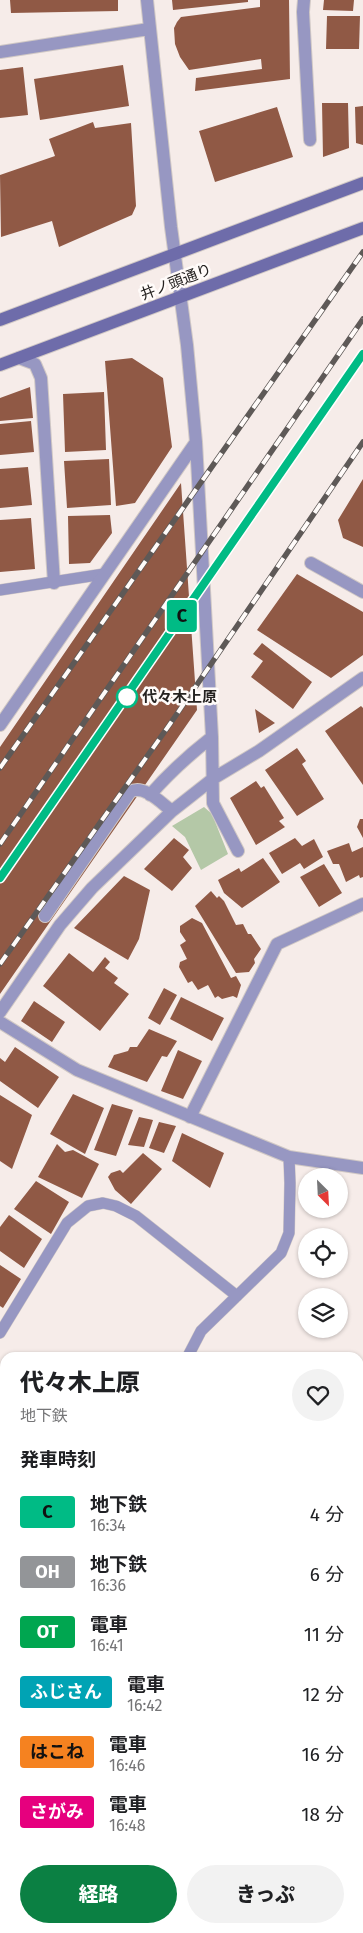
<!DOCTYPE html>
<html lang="ja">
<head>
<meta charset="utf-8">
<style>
  body { margin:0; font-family:"Fira Sans","Noto Sans JP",sans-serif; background:#f2f2f2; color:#202124; height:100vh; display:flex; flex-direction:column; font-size:19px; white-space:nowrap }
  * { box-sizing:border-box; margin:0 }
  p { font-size:16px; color:#757577 }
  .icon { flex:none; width:28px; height:28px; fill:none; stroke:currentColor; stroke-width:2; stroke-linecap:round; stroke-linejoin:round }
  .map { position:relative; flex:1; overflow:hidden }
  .sheet { position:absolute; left:0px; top:1352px; width:364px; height:581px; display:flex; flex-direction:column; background:#fff; border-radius:15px 15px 0 0; box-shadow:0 1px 4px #0004 }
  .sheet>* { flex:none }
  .badge { padding:0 10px; border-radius:4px; font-size:18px; line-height:32px }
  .needle { width:32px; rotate:156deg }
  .fabs { position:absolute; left:298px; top:1168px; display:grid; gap:10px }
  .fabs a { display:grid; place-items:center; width:50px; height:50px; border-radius:50%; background:#fff; box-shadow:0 1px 4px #0004; font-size:25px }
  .map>.badge { position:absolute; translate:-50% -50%; box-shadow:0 0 0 2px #fff }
  h2 { padding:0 20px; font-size:19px; line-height:45px }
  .round { display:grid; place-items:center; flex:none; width:52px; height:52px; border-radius:26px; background:#f2f2f2 }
  .headline { display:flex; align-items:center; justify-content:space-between; height:85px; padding:0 20px }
  h1 { font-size:24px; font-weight:800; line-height:38px }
  .cta { display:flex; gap:10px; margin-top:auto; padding:10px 20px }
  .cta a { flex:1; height:58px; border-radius:30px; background:#0b8043; color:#fff; font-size:20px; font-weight:800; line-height:58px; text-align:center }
  .cta a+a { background:#f2f2f2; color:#202124 }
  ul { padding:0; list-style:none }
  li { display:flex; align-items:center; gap:15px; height:60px; padding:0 20px }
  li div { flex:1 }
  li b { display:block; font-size:19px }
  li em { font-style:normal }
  li .badge { min-width:55px; font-weight:700; text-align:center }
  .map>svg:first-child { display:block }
  .green { fill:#b4c8a7 }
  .building { fill:#905945 }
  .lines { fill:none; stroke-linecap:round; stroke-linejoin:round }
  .lane-casing { stroke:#d0c8c5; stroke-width:12 }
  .street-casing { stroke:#d0c8c5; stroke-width:14 }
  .secondary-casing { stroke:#d0c8c5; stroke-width:14 }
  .lane { stroke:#9797c2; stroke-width:11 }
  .street { stroke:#9797c2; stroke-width:12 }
  .secondary { stroke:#6e6caa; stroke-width:12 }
  .rail-casing { stroke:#5e5957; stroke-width:5.5 }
  .rail { stroke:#fffbf9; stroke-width:4; stroke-dasharray:11; stroke-linecap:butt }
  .line-casing { stroke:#fff; stroke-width:11 }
  .line { stroke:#00bb85; stroke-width:8 }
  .stop-dot { fill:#fff; stroke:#00bb85; stroke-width:2.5 }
  .labels { text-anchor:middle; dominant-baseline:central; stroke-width:5; stroke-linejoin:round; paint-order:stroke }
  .street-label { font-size:15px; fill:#252220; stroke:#fffbf9 }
  .stop-label { font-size:15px; font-weight:bold; fill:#252220; stroke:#fffbf9; text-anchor:start }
</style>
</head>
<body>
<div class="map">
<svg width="363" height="1933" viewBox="0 0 363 1933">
  <rect width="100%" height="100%" fill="#f6ece9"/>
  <path class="green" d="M204,807l8,7 16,40 -27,16 -16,-33 -13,-11z"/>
  <path class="building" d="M10,0h108v11l-107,2z
    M172,0h76v2l-75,8z
    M260,0h29l1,79 -95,12 1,-13 66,-9 -1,-10 -72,11 -9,-13 -5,-13 -1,-16 3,-6 4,-5 79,-10z
    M324,0h30l-1,11 -30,-1z
    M327,16h33l-1,33h-33z
    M123,65l6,41 -89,14 -6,-41z
    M23,67l5,48 -28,3v-48z
    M322,103h26l1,45 -26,9z
    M363,106v39l-7,-2 -1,-36z
    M277,107l16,50 -78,25 -16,-51z
    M93,122l2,6 36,-5 5,83 -4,9 -73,32 -7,-26 -51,16 -1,-62 55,-19 -6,-17z
    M132,358l31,20 9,69 -37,56 -19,3 -11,-145z
    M30,387l3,31 -33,3v-23z
    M104,392l2,58 -41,2 -2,-58z
    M31,421l3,31 -34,3v-31z
    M109,459l2,46 -44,3 -3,-47z
    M28,467l4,38 -32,3v-39z
    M363,479v68l-20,-9 -5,-18z
    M181,483l16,227 -197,284v-247z
    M110,515l2,18 -22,30 -21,1 -1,-48z
    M31,518l4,51 -35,3v-52z
    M297,574l66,38v43l-32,23 -74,-48z
    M262,643l50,39 -19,27 -42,-32 12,-16 -10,-7z
    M361,706l2,2v77l-38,-54z
    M255,709l20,14 -16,10z
    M297,748l9,13 -4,3 22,35 -27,17 -32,-46z
    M256,781l5,7 3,-2 20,32 -5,3 6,6 -29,18 -26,-47z
    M360,819h3v19l-6,-11z
    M174,838l15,12 -6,7 9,11 -20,23 -28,-22z
    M295,838l7,8 12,-7 9,18 -19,12 -4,-6 -18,11 -13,-21z
    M349,843l3,9 11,-5v30l-3,1 -1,-3 -13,7 -7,-18h-6l-6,-13z
    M263,858l17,24 -38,26 -18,-15 -6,-13 21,-12 2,4z
    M324,864l18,29 -23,14 -19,-30z
    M124,876l26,14 -11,49 -11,21 -54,-32z
    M211,891l6,7 2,-2 5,5 12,24 7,-1 5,10h3l10,15 -7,10 1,4 -6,9 -13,1 -41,-67z
    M192,918l10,5 29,55 5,-2 5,9 -4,13 -4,-2 -11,3 -4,-3 -3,2 -7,-13 -10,5 -6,-9 -4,2 -9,-16 1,-5 7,-3 -7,-14 6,-4 -6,-9v-6z
    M69,953l24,19 12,-15 5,5 -5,6 13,10 -4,5 15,11 -29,37 -57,-45z
    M164,988l13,7 -17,30 -12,-7z
    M181,997l43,21 -12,23 -42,-22z
    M34,1001l31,21 -13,20 -31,-21z
    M149,1029l28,12 -10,16 -5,-1 -15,26 -39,-15 6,-12 14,-4 2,-4h7z
    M15,1047l44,30 -21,31 -38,-27v-23l5,4z
    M178,1050l24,11 -19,38 -22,-8z
    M73,1094l31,14 -19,46 -35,-20z
    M0,1095l32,20 -20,54 -12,-8z
    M112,1104l21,6 -17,46 -22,-6z
    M139,1117l14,3 -9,27 -16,-2z
    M159,1122l17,4 -12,27 -15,-5z
    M182,1133l42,20 -14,35 -38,-27z
    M57,1144l8,8 8,-2 26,14 -17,34 -44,-21z
    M143,1153l19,16 -31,35 -16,-14 -7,-13 3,-4 9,-3 3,3z
    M36,1181l33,21 -18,32 -37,-25z
    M9,1215l33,24 -18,29 -24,-17v-24z
    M0,1265l21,14 -18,29 -3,-2z"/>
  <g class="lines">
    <g class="lane-casing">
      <path id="lane" d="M0,590l104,-16
        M0,1333l67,-110 21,-17 15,-3 13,3 20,10 101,80
        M187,1358l14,-27 80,-78 8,-20 1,-50 -1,-26
        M359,1641l4,1"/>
    </g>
    <g class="street-casing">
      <path id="street" d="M147,0l24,227 16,118 9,97 16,295 1,66 25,48
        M304,0l-1,12 7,128
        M0,52l149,-23
        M19,358l16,6 6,14 13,205
        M311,563l52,29
        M0,725l196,-283
        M150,795c19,-22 39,-40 62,-58
        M45,916l85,-124c14,-8 31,11 42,19
        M0,1012l60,-87 32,-37 80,-77 42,-33 45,-27 104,-73
        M0,1022l77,48 212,87 74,11
        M190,1117l87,-173 86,-40
        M359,1406l4,-4
        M0,1542l5,5
        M0,1739l5,2
        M0,1849l5,-3
        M131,1929l4,4"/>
    </g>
    <g class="secondary-casing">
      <path id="secondary" d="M0,320l363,-137
        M0,365l363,-137"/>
    </g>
    <use href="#lane" class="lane"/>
    <use href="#street" class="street"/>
    <use href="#secondary" class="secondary"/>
    <g class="rail-casing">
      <path id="rail" d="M0,768l363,-516
        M0,844l363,-525
        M0,878l363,-524
        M0,964l170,-240 193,-282"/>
    </g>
    <use href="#rail" class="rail"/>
  </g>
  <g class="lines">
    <g class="line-casing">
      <path id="line" d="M0,878l363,-524"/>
    </g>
    <use href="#line" class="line"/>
  </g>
  <circle class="stop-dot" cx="127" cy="697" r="10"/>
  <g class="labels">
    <g class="street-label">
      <text transform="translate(176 282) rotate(-21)">井ノ頭通り</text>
    </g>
    <g class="stop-label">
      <text x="142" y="697">代々木上原</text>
    </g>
  </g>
</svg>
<div class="fabs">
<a><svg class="needle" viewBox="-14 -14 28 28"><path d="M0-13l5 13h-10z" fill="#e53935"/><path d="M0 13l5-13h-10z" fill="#757577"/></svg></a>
<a><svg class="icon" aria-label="locate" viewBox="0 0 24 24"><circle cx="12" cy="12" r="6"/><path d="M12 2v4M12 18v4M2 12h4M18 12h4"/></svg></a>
<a><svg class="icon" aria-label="layers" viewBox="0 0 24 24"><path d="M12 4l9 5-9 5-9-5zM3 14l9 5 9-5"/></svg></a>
</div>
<b class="badge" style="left:182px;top:616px;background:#00bb85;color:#111">C</b>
<section class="sheet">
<div class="headline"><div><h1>代々木上原</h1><p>地下鉄</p></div><a class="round"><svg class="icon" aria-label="heart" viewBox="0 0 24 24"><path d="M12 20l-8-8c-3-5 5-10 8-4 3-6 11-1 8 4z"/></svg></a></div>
<h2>発車時刻</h2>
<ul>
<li><span class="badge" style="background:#00bb85;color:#111">C</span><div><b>地下鉄</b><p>16:34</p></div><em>4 分</em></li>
<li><span class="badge" style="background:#939598;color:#fff">OH</span><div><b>地下鉄</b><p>16:36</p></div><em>6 分</em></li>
<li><span class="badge" style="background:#00a650;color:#fff">OT</span><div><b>電車</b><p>16:41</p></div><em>11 分</em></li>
<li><span class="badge" style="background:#00a3b4;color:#fff">ふじさん</span><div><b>電車</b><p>16:42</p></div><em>12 分</em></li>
<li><span class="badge" style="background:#f58220;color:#111">はこね</span><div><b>電車</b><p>16:46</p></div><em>16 分</em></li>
<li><span class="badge" style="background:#e6007e;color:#fff">さがみ</span><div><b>電車</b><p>16:48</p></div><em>18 分</em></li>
</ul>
<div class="cta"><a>経路</a><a>きっぷ</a></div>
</section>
</div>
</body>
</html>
